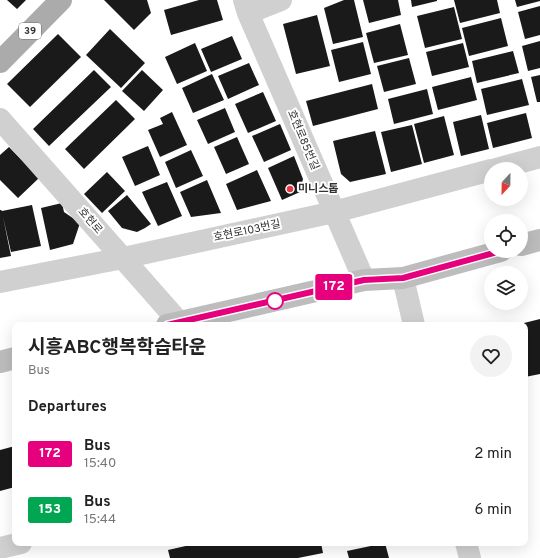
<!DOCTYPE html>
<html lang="en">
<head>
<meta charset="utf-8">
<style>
  body { margin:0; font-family:Overpass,"Noto Sans KR",sans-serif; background:#f2f2f2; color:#222; height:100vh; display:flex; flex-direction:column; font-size:15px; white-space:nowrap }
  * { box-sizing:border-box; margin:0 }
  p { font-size:13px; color:#767676 }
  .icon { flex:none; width:22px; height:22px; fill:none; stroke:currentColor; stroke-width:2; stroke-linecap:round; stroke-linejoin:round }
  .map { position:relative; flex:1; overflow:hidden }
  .details { position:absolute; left:12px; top:322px; width:516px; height:224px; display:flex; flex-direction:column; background:#fff; border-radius:8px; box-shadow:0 4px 16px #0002 }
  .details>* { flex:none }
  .badge { padding:0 8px; border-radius:3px; font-size:14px; line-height:26px }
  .needle { width:26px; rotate:202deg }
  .tools { position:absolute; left:484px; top:162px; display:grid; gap:8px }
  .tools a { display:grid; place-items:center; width:44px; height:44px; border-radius:50%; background:#fff; box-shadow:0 4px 16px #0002; font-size:20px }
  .map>.badge { position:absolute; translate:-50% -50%; box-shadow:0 0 0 2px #fff }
  h2 { padding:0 16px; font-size:15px; line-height:36px }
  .round { display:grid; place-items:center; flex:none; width:42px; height:42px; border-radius:21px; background:#f2f2f2 }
  .overview { display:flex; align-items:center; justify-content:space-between; height:68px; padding:0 16px }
  h1 { font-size:19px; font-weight:700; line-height:30px }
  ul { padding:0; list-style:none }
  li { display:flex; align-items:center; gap:12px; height:56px; padding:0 16px }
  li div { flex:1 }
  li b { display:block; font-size:15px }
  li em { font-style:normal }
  li .badge { min-width:44px; font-weight:700; text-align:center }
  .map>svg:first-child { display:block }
  .building { fill:#1a1a1a }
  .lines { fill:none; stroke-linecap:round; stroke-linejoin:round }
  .minor { stroke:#d0d0d0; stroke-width:22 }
  .secondary { stroke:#bdbdbd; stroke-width:22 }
  .primary { stroke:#ababab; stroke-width:22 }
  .line-casing { stroke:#fff; stroke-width:9 }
  .line { stroke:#e6007e; stroke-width:6 }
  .poi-dot { fill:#e63946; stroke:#fff; stroke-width:1.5 }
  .stop-dot { fill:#fff; stroke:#e6007e; stroke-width:2 }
  .labels { text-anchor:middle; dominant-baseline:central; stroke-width:4; stroke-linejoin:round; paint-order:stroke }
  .shield { fill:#fff; stroke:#707070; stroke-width:1 }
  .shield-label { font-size:10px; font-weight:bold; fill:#333 }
  .street-label { font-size:11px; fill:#333; stroke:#fff }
  .poi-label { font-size:11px; font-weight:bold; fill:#333; stroke:#fff; text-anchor:start }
</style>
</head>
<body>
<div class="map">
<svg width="540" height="558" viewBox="0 0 540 558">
  <rect width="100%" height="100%" fill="#fff"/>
  <path class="building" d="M7,0h19l-9,9z
    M104,0h43l4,13 -17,17z
    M199,0h18l6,20 -52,15 -7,-25z
    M344,0h10l9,37 -30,7 -9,-36z
    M363,0h35l3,15 -32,8z
    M411,0h26v1l-25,6z
    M454,0h43l3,13 -40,10z
    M515,0h25v1l-23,6z
    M540,6v29l-15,4 -7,-27z
    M454,7l8,32 -37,9 -8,-32z
    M317,15l13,51 -34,8 -13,-50z
    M501,18l7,28 -39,10 -7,-28z
    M400,24l8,31 -34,8 -8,-30z
    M110,29l35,34 -24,25 -35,-33z
    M58,34l23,23 -51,50 -23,-23z
    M232,36l10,23 -31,13 -10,-23z
    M540,41v27l-12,3 -6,-25z
    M363,42l8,32 -32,8 -8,-32z
    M195,43l12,28 -30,13 -12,-27z
    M463,43l6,24 -37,9 -6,-24z
    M513,51l6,22 -42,10 -5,-22z
    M409,58l7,26 -32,8 -7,-26z
    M249,63l10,22 -31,14 -10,-23z
    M94,70l17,17 -62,59 -16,-17z
    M142,70l21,20 -19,21 -22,-20z
    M212,74l12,26 -31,13 -11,-25z
    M540,75v27h-3l-6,-25z
    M471,77l6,23 -39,10 -6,-23z
    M522,79l7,26 -42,10 -6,-26z
    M372,84l6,25 -65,17 -7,-25z
    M427,89l6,25 -39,10 -6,-25z
    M263,92l13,29 -28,12 -13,-29z
    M116,100l19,19 -51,50 -19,-20z
    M225,108l10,24 -27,12 -11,-24z
    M172,112l15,33 -27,12 -12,-27 15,-6 -3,-6z
    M526,113l6,25 -39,10 -6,-25z
    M481,115l8,34 -28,7 -8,-34z
    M444,116l10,39 -30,8 -10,-39z
    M280,124l11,26 -27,12 -12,-26z
    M412,125l10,39 -31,8 -10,-40z
    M375,131l11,43 -36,8 -9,-8 -8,-33z
    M237,137l12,27 -23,10 -12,-27z
    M148,146l12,29 -25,11 -13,-29z
    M9,147l30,31 -21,20 -18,-18v-25z
    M191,150l12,26 -27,12 -11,-26z
    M294,156l9,23 -3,13 -18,8 -14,-32z
    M257,170l14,31 -34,9 -11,-26z
    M107,172l18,19 -23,22 -18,-19z
    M207,180l14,33 -30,4 -11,-25z
    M167,182l15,34 -24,10 -16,-34z
    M127,195l24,29 -6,4 -8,4 -15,-4 -14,-17z
    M62,203l2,9 16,11 -7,21 -23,6 -9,-42z
    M32,205l9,41 -30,6 -8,-35 8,39 -11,2v-48h1l1,1z
    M540,319v55l-15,3v-52l-5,-1z
    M15,446v41l-15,4v-41z
    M199,543h122l2,10 -25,5h-128l-2,-8z
    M385,543l4,15h-40l-2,-7z"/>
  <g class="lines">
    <path class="minor" d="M244,0l4,13 116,267
      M248,13l33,-13
      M0,119l179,203
      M496,169l44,-12
      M403,278l11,47
      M0,282l123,-24 211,-46 157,-42
      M466,543l4,15
      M0,548l21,-5"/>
    <path class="secondary" d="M521,245l19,-5
      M167,325l197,-45 39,-2 98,-27
      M0,362l15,-4"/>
    <path class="primary" d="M0,62l61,-62"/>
  </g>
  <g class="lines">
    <g class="line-casing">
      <path id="line" d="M167,325l197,-45 39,-2 98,-27"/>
    </g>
    <use href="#line" class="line"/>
  </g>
  <circle class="poi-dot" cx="290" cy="189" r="4"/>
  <circle class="stop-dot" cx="275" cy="301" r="8"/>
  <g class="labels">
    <rect class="shield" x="19" y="23" width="22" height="16" rx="3"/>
    <g class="shield-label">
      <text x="30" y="31">39</text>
    </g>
    <g class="street-label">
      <text transform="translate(303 140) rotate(67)">호현로85번길</text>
      <text transform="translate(90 221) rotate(49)">호현로</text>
      <text transform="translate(247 231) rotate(-12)">호현로103번길</text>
    </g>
    <g class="poi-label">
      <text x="298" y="189">미니스톱</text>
    </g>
  </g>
</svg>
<div class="tools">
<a><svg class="needle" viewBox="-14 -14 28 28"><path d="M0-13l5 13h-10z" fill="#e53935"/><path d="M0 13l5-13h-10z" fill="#767676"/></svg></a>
<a><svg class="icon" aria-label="locate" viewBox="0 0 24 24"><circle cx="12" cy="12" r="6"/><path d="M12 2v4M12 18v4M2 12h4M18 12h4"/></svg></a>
<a><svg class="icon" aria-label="layers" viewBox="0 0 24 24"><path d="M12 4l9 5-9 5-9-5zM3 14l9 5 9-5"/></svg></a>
</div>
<b class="badge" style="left:334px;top:287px;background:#e6007e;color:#fff">172</b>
<section class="details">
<div class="overview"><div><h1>시흥ABC행복학습타운</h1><p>Bus</p></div><a class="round"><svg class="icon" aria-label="heart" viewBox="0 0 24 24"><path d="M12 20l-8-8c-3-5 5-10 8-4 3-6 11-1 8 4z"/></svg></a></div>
<h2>Departures</h2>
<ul>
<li><span class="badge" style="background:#e6007e;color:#fff">172</span><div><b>Bus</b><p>15:40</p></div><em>2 min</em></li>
<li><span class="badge" style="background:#00a651;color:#fff">153</span><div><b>Bus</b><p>15:44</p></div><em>6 min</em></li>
</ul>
</section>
</div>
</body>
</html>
